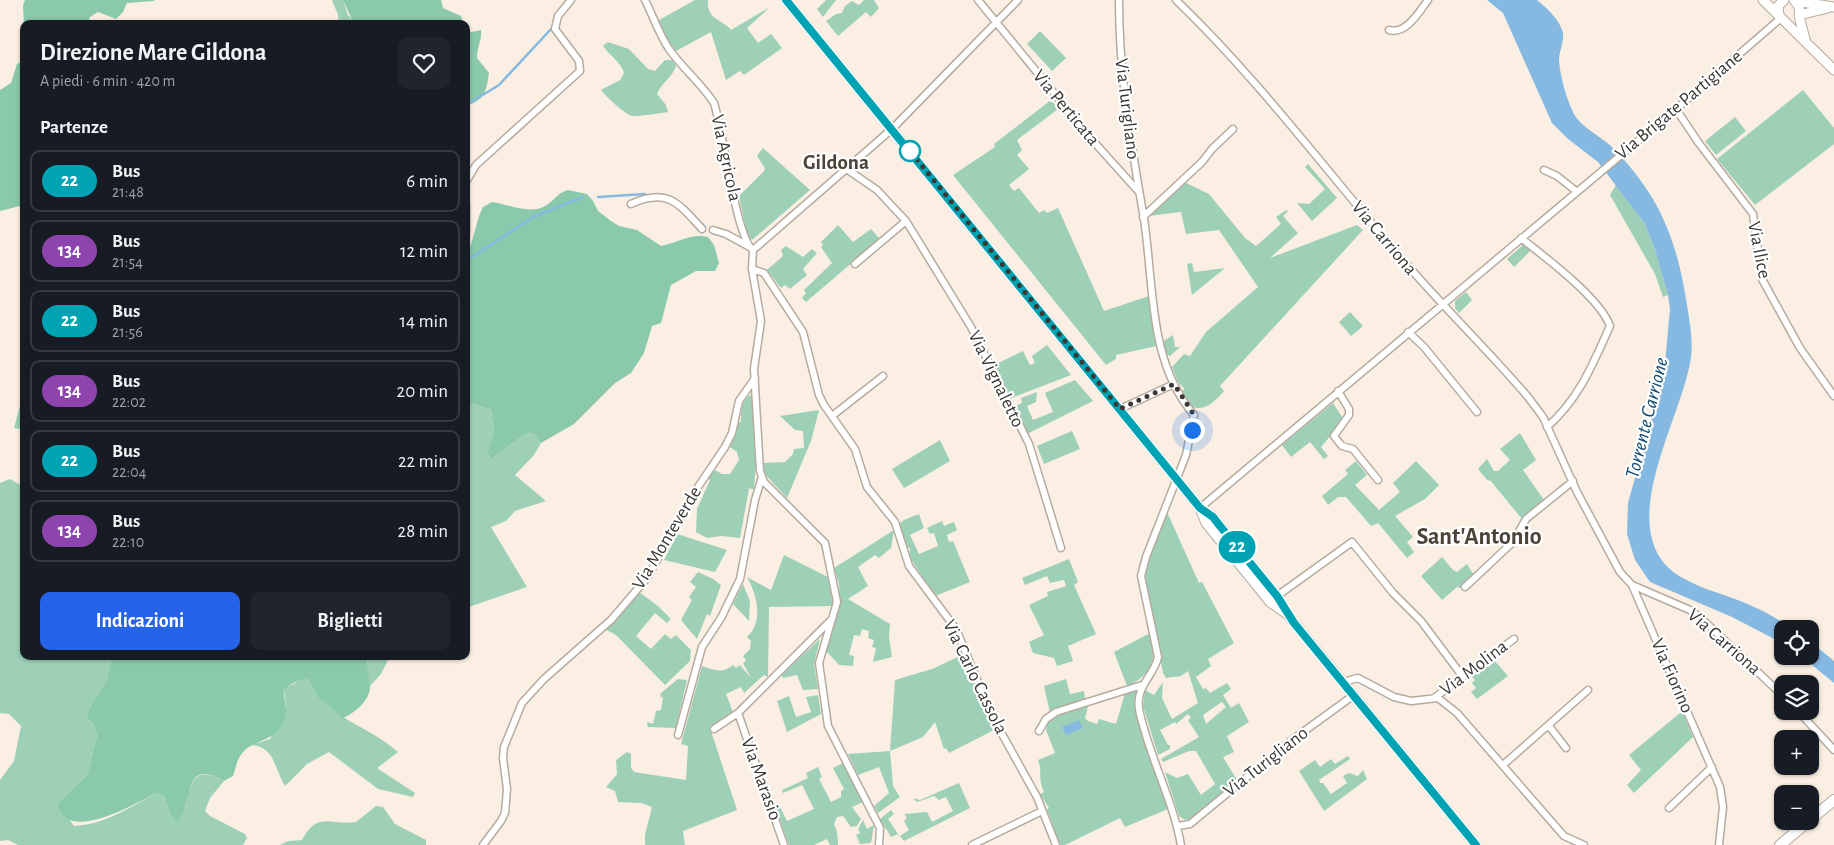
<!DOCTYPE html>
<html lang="it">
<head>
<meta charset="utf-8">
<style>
  body { margin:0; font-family:"Alegreya Sans",sans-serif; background:#20242c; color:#f1f3f6; height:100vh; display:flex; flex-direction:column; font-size:19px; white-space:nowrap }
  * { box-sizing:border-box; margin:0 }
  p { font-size:16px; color:#9ea1a6 }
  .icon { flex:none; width:28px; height:28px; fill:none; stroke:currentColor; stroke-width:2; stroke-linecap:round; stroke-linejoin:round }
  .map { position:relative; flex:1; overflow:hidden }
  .drawer { position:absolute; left:20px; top:20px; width:450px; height:640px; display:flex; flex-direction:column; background:#171b24; border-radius:10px; box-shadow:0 1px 4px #0004 }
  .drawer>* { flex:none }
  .badge { padding:0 10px; border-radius:16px; font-size:18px; line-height:32px }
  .buttons { position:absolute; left:1774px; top:620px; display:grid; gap:10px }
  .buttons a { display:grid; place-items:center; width:45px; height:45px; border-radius:10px; background:#171b24; box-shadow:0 1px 4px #0004; font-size:25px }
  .you { position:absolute; width:25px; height:25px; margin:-12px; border:4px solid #fff; border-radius:50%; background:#1a73e8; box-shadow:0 0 0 8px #1a73e833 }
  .map>.badge { position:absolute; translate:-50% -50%; box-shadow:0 0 0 2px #fff }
  h2 { padding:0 20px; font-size:19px; line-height:45px }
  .round { display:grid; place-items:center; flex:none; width:52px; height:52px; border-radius:10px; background:#20242c }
  .headline { display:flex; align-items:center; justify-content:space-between; height:85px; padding:0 20px }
  h1 { font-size:24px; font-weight:700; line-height:38px }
  .cta { display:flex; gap:10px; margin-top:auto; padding:10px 20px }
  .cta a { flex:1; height:58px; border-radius:10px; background:#2563eb; color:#fff; font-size:20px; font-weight:700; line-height:58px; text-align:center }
  .cta a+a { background:#20242c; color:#f1f3f6 }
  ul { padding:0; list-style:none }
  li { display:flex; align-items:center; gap:15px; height:62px; margin:0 10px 8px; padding:0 10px; border:2px solid #363941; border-radius:10px }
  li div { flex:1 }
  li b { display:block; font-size:19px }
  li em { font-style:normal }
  li .badge { min-width:55px; font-weight:700; text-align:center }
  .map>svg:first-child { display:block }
  .green { fill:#9dd0b7; fill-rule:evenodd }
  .forest { fill:#8ac9ab }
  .water { fill:#86b9e1 }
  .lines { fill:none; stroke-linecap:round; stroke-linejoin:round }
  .stream { stroke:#86b9e1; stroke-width:2.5 }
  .minor-casing { stroke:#b5ab9f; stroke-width:9 }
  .secondary-casing { stroke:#b5ab9f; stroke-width:11 }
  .primary-casing { stroke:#b5ab9f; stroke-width:12 }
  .minor { stroke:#fff; stroke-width:6 }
  .secondary { stroke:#fff; stroke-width:9 }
  .primary { stroke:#fff; stroke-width:10 }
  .line-casing { stroke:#fff; stroke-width:11 }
  .line { stroke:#00a3b4; stroke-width:8 }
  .walk { stroke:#3b3732; stroke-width:5; stroke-dasharray:0 9 }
  .stop-dot { fill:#fff; stroke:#00a3b4; stroke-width:2.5 }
  .labels { text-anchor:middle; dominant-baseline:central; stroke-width:4.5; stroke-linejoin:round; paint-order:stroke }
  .street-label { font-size:19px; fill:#3b3732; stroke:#fefefe }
  .water-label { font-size:20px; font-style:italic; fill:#0d496f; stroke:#fefefe }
  .quarter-label { font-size:21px; font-weight:bold; fill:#4c4339; stroke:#fefefe }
  .district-label { font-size:24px; font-weight:bold; fill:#4c4339; stroke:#fefefe }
</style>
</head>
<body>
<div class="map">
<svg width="1834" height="845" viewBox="0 0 1834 845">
  <rect width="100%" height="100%" fill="#faefe2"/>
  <path class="green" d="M332,0h11l5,15 7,8 -16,1 -1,-9z
    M695,0h13c-2,20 16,20 23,30l39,-23 -23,21 11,15 13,-9 11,14 -38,27 -4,-4 -14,9 -15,-48 -35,19 -10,-14 -7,-17z
    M826,0h10l-13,17 -6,-8z
    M864,0h10l5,8 -8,9 -5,-5 -28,24 -12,-15 10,-7 6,-1 3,-7 7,-5 7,4z
    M1040,31l26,27 -14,13 -25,-27z
    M608,42l21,7 19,20 7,2 10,-11h7l4,6c-4,12 -15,17 -19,28l9,11 2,7c-5,1 -33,5 -36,4 -6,-1 -27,-20 -31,-26l19,-10 4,-7c-3,-11 -14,-17 -21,-27z
    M1803,90l31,38v16l-79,61 -38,-46z
    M1051,100l7,9 -41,31 5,10 -5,5 12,14 -20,16 5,6 5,-3 20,25 5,-3 3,3 11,-5 46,103 45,-15 7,50 -40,9v4l-10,6 -153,-190 42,-28 -1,-3z
    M1735,117l11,14 -30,24 -11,-14z
    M763,148l47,42 -58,50 -5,-5 -8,-39 25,-25 1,-3 -8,-12z
    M1308,164l29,34 -25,23 -15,-18 12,1 16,-15 -20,-22z
    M1184,182l25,12 36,44 11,8 25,-22 -5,-7 10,-7 2,1 -5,5 15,17 -28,25 87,-33 6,5 -143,156 4,5c-9,10 -17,20 -32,16l-11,-16 4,-2 -7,-7 -6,-15 12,-13 6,2 16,-24 52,-45 -39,-57 -33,4 -5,-22 -33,4z
    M1616,185l29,39 10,26 13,45 -5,2 -8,-23 -45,-79z
    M838,225l15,17 18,-13 9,10 -74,63 -4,-4 4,-5 -2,-3 28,-27 -11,-16 2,-2 -2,-3z
    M1524,244l6,7 -16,16 -7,-8z
    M786,246l17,11 9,-8 5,4 -14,16 4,6 -17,14 -5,-4 -4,3 -14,-18 16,-14 -2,-6z
    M1192,263l2,9 31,-4 -33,27 -5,-31z
    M1466,292l6,8 -13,13 -4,-5v-7z
    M1350,312l13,14 -12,10 -12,-14z
    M1173,335l2,12h5l-10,9 -4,-2 -4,-12z
    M1047,345l24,30 -62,24 -17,-33 31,-15 7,14 5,-2 -3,-7z
    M1075,380l18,21 -66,33 -14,-27 9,-4 -1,-5 16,-6 -1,10 -9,4 6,14 20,-8 -8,-19z
    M752,394l4,70 -2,25 -8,-1 3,1 -9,49 -19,-2 -14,2 -11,-6 1,-23 13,-29 -3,-2 8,-8 7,4h8l9,-14 -2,-8 -7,-5 5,-11 2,-13 4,-1c0,-11 0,-22 11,-28z
    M466,401l25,9 3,24 -7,19 4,6 35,-25 7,-1 8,10 -7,12 -19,20 31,26 -31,10 -9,10 -15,6 36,60 -61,21z
    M21,402h3v28l-10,-2z
    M1333,403l11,17 -23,27 7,9 -4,3 -14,-17 -19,15 -9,-12z
    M819,410l-8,31 -24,57 -24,-26v-9l22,-1 8,-8 1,-5 10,-1 -1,-17 -8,-1 -15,-14z
    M1072,431l8,18 -36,15 -7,-18z
    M1520,433l16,27 -13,10 21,30 -23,18 -31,-38 -2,1 -10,-12 9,-10 7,12h4l12,-11 -10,-11z
    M940,440l10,21 -46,27 -12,-19z
    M1356,461l11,14 -12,10 24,25 21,-18 -7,-9 23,-22 23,24 -14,14 -30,17 18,21 -6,5 7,10 -7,6 -29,-35 -7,3 -25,-29h-8l-10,8 -6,-9 26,-22 -3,-4z
    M10,479l14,8v169h88l-6,26 -17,26 -2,10 7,7 3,11 -10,39 -29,28 16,23c29,-1 57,-19 82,-33l8,3 6,18 16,-8c5,-26 10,-41 38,-25l-14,17 -5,13 5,5 35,18 2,4 -4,7h-225l-10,-5 -8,1v-61l14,-19 7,-35 -12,-12 -9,-1v-230z
    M1167,512l32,71 3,-1 32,61 -26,16 3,7 -15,11 7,12 3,-1 4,5 17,-10 4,6 -8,6 8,13 8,-5 10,19 -22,14 7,16 -11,5 14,23 -47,39 -5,1 -6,-4 -14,-44 12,6 11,-4 13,21 14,-11 -19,-33h-7l-26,11 -2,-3 38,-22 -11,-17 3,-2 -3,-4 -12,10 -1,-2 -15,8 8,15h2v4l-12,6 -15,-49 2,-16 9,5 9,-13 -1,16 10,21 26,-16 -10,-32 -7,5 -15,2 -3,-5 -18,-94v-13zM1222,702l4,5 -20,17 -3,-9z
    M919,514l5,14 -14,7 9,19 19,-8 -4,-13 -4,1 -3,-6 15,-7 2,5 10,-4 3,8 -10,5 2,7 4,-1 17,41 -35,14 -26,-40 1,-7 -6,-5 -6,-19 6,-5z
    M894,530l-3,18 -12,10 -4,-3 -17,12 10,19 -20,13 42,25 -1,13 3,20 -19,5 3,-14 -4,-1 2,-7 -6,-2 1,-7 -7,-2 -2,7 -6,-1 -5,20 5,1 -1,10 -14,-1 -13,-14 14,-44 -1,-23 -5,-16z
    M677,534l50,16 -12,22 -51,-12z
    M784,555l44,22 5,29 -64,1 -1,70 -4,-2 -20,18 -3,-6 -15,7 7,18 -23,16 27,82 -54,21 2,14h-40v-10l7,-28 -11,-4 -23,-1 -3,-11 -9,-4 11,-13 -1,-14 11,-8 4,2v14l3,4 52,8 2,-34 -7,-2 21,-78c13,4 20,8 31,-1l3,3 4,-3 11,13 -8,-15 3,-3 -3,-4 7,-7 1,-8 -4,-4c17,-16 10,-42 0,-60l24,13z
    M1442,557l11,13 4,2 10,-8 7,11 -14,13 -3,-1 -15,13 -21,-24z
    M1069,559l9,23 -4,3 22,49 -28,12 5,15 -16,5 -3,-8 -21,-5 -4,-11 15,-7 -15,-30 19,-9 -1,-4 19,-6 -2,-6 -14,3 -3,-7 -22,9 -3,-7z
    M698,572l15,7 8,6 -11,31 -3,-2 -10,25 -16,-19 11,-20 -3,-3 7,-10 -6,-5z
    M743,584l7,17 -1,20 -16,-17z
    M639,592l19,14 13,13 -4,4 -12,-10 -19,23 15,13 14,-15 6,5 5,-4 15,15 -1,11 -25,24 -49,-50 -11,-6z
    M1148,634c12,24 3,42 -21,52l-13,-34z
    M820,639l-6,25 4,25 -15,1 -6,-15 -14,3 -2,-3z
    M962,655l17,44 15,31 -45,23 -3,-5 -2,1 -9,-27 -12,15 -33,14 3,35 7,11 -22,16 -4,-7 15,-13 -10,-26 -21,8 -10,-21 42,-3 5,-71 37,-11z
    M368,656h22l-9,18 -11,12 -3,-18z
    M1494,660l14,16 -31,23 -6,-7 5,-4 -4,-5 3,-3 -4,-4z
    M678,679l9,1 -11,48 -28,-1 -1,-5 6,2 3,-13 5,-1 2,-12 -3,-2 1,-3z
    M1066,679l4,15 14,-3 1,8 -35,14 -6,-27z
    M300,680h9c24,43 56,43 89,72l-21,16 38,25 -2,4 -35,-8 -49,-37 -22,12 -22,22c-11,-18 -10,-39 -34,-41l19,-6 16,-31 -2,-19z
    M1137,690c-5,31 20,88 31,119l-43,18 -5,-9 -55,27h-5l-13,-36 2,-1 -9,-14 4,-2c-7,-15 -1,-19 -6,-32l17,-7 -9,-23 2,-7 15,-12 26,-8 -4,15 3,3 9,3 2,-5 17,5 9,-31z
    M818,695l3,19 -34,18 -10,-31 12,-5 7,21 15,-5 -5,-15z
    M1680,713h3l10,24 -59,56 -7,-8 14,-15 -12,-15z
    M1348,756l2,3 -31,21 1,3h3l8,11 16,-11 -4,-7 6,-3 9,3 5,-6 4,9 -43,32 -25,-40 16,-11 5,7 11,-8 4,5z
    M843,763l20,39 -11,5 9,12 -4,7 -6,1 -8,-11 -6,1 -3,7 3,8 1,13h-8l-3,-6 -13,6h-25l-15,-42 5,2 8,16 27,-12 -12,-24 -19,8 -1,-3 26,-12 -2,-5 12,-6 4,10 -3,2 12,23 10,-5v-6l3,-2 -11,-21z
    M959,783l11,25 -66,33 -4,-5 9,-6 -5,-9 3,-3 -3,-4 23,-2 5,10 21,-11 -7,-14 -7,3 -5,-4 -17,6 -4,-4 7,2z
    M376,806l7,1 12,17 31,16v5h-146l8,-4 14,-1c16,-30 29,-14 54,-18z
    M891,810l3,4 -6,5 10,15 -7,3 -11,-18z
    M863,820l4,9 7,-4 -3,18 -11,1 -4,-9 4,-2 -2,-4z"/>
  <path class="forest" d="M25,0h129v1l-27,2 -4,9 -7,7 -18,-7 -8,5 -3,7h-63v2l-1,-21z
    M343,0h98l2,8 18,8 2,8h-109z
    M466,28l5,4 10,-2c1,10 -4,17 -4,28l12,15c-2,15 -4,29 -23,32z
    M24,61v144l-24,6v-121l11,-7 6,-19z
    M568,190l19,4 6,7 5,10 13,10 8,5 18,4 24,16c17,-3 29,-13 47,-9l6,8 5,18 -4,8h-19l-25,14 -10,38 -9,3 -8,27 -13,20 -16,10 -41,41 -33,19 -8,-10 -7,1 -35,25 -4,-6 7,-20 -3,-23 -25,-9v-139l13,-46 4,-9 9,-5c15,2 36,12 51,5 10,-4 13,-14 25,-17z
    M112,656h256c-2,11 1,18 2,29 1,15 -15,28 -27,33l-24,-20 -10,-18c-11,-1 -17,3 -25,10 -1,9 4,18 1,27 -6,24 -27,21 -41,34 -7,7 -8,16 -11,25l-9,5c-43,-24 -28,21 -47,40l-7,-7 -6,-18 -8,-3c-23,12 -92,52 -98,10l29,-28 10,-39 -3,-11 -7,-7 2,-10 17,-26z"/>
  <path class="water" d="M1487,0h50c10,8 23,20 26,33 1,9 -4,19 -4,27 1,17 8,41 16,56 9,13 27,21 38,32 47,48 64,92 74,157 3,19 7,39 3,58 -10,55 -64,145 -29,196 17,26 64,34 91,47 14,6 28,14 40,23h-10v14l-50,-26 -82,-35 -15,-22 -8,-26 1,-31 36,-129 6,-65 -2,-14 -13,-45 -10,-26 -47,-62 -30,-23 -16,-16 -49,-110z
    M1810,641l24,20v22l-33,-27h9z
    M1079,720l4,8 -17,7 -4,-8z"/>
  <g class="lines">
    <path class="stream" d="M466,105l33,-20 52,-56
      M598,197l47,-3
      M692,214l13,13
      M466,261l67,-44 50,-20"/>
    <g class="minor-casing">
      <path id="minor" d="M645,0c8,16 14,34 24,49 14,20 32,34 45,54 9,27 22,135 39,147
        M978,0l116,142 44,49
        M1119,0c0,77 12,143 25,219 10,65 4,143 50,196l-8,40 -40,102 -5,19 17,81c-3,16 -17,25 -19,41 -2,11 3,23 6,34 11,38 29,74 36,113
        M1176,0c83,80 152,173 227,260 40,47 85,90 125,137l15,20 34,75 43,80 12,13 58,25 11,8 81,77
        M1389,30c17,5 30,-18 39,-30
        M1676,109l22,33 55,72 9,65 38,69 34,48
        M845,168l32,22 29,31 65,106 58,117 32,104
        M1544,170l13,6 19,15
        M466,182l10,-17 104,-94 -1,-10 -24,-32 3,-13 13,-16
        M466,204v28
        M631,204c37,-17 48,0 71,25
        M1143,217l59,-55 10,-13 21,-20
        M713,230l13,4 22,12
        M1521,238c25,20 79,60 89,88 -17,38 -31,73 -63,101
        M753,250l-1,19 9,52 -7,48 6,102 4,11 61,61 12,59 -18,61 9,63 52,102 -1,17
        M753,250l139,-121 126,-129
        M855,264l51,-43
        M752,269l12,4 39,59 16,63 5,10 31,44 12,38 28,35 14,44 47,63 36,87 45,81 19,48
        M1408,332l16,15 53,65
        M1338,391l11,18v6l-15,21 8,10 11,3 25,31
        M1120,409l54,-25
        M832,416l51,-40
        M1200,508l476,-399 105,-91
        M1632,585l88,202 3,20 -4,38
        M1465,587l48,-45 13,-23 47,-38
        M1277,596l75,-54 41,51 28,28 42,56
        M1343,682l15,-4 36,19 17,4 27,-3 19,15 107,123 20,9
        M1434,698l80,-59
        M1798,711l36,39
        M738,713l46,132
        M1549,726l17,22
        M714,729l24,-16 92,-92
        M1039,731l7,-12 10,-7 86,-27
        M678,735l24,-88 19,-29 19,-39 15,-79 7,-23
        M1503,765l85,-75
        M1669,808l43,-41
        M1178,826l12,-2 102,-84 62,-45
        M483,845l18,-24 4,-8 2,-24 -4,-31 1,-11 18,-44 22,-24 67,-59 36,-42 49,-88 29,-43 7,-14 7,-32 16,-23
        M972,845l70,-34"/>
    </g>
    <g class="secondary-casing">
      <path id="secondary" d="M786,0l414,508 6,15 64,79 17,12
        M1763,0l71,70
        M1794,0l5,6 1,14 5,19
        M1795,1l39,6
        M1779,15l-1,-9 6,-6
        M1799,15l29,-7
        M1200,508l13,9 7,9 57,70 10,18 189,231"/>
    </g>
    <g class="primary-casing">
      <path id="primary" d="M1810,820l24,-20
        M1780,845l29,-24"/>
    </g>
    <use href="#minor" class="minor"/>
    <use href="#secondary" class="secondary"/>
    <use href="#primary" class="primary"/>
  </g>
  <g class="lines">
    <g class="line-casing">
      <path id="line" d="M786,0l414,508 13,9 7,9 57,70 17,27 182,222"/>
    </g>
    <use href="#line" class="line"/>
    <path class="walk" d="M910,151l-5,-6 215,264 54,-25 20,31 -2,15"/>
  </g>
  <circle class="stop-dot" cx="910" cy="151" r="10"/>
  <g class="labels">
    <g class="street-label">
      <text transform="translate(1679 105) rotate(-40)">Via Brigate Partigiane</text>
      <text transform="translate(1066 108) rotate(50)">Via Perticata</text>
      <text transform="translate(1127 109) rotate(83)">Via Turigliano</text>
      <text transform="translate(726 158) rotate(78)">Via Agricola</text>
      <text transform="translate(1384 238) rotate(50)">Via Carriona</text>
      <text transform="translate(1759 250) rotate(79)">Via Ilice</text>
      <text transform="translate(996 379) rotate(64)">Via Vignaletto</text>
      <text transform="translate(667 538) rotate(-59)">Via Monteverde</text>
      <text transform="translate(1724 642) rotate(41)">Via Carriona</text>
      <text transform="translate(1474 668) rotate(-37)">Via Molina</text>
      <text transform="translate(1672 676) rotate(66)">Via Fiorino</text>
      <text transform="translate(975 677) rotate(64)">Via Carlo Cassola</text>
      <text transform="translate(1266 762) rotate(-38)">Via Turigliano</text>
      <text transform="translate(761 779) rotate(70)">Via Marasio</text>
    </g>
    <g class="water-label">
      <text transform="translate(1647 418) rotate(-76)">Torrente Carrione</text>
    </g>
    <g class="quarter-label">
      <text x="836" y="162">Gildona</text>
    </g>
    <g class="district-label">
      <text x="1479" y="537">Sant'Antonio</text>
    </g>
  </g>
</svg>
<div class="buttons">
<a><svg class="icon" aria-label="locate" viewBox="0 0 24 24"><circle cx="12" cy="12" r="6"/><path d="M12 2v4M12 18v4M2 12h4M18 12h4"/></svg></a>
<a><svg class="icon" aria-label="layers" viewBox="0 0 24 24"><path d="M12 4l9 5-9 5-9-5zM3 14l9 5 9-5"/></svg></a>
<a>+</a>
<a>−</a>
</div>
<div class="you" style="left:1192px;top:430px"></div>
<b class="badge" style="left:1237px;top:547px;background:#00a3b4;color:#fff">22</b>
<section class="drawer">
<div class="headline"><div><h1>Direzione Mare Gildona</h1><p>A piedi · 6 min · 420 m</p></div><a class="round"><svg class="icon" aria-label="heart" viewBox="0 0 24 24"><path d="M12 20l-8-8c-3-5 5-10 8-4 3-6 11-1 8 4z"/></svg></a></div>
<h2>Partenze</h2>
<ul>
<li><span class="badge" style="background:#00a3b4;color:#fff">22</span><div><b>Bus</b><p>21:48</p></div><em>6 min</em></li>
<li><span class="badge" style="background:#8e44ad;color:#fff">134</span><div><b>Bus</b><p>21:54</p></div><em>12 min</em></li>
<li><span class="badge" style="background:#00a3b4;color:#fff">22</span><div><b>Bus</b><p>21:56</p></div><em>14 min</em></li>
<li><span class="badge" style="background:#8e44ad;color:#fff">134</span><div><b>Bus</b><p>22:02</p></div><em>20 min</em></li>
<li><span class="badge" style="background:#00a3b4;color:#fff">22</span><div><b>Bus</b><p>22:04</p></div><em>22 min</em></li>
<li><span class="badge" style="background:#8e44ad;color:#fff">134</span><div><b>Bus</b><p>22:10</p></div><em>28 min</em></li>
</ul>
<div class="cta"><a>Indicazioni</a><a>Biglietti</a></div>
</section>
</div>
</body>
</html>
